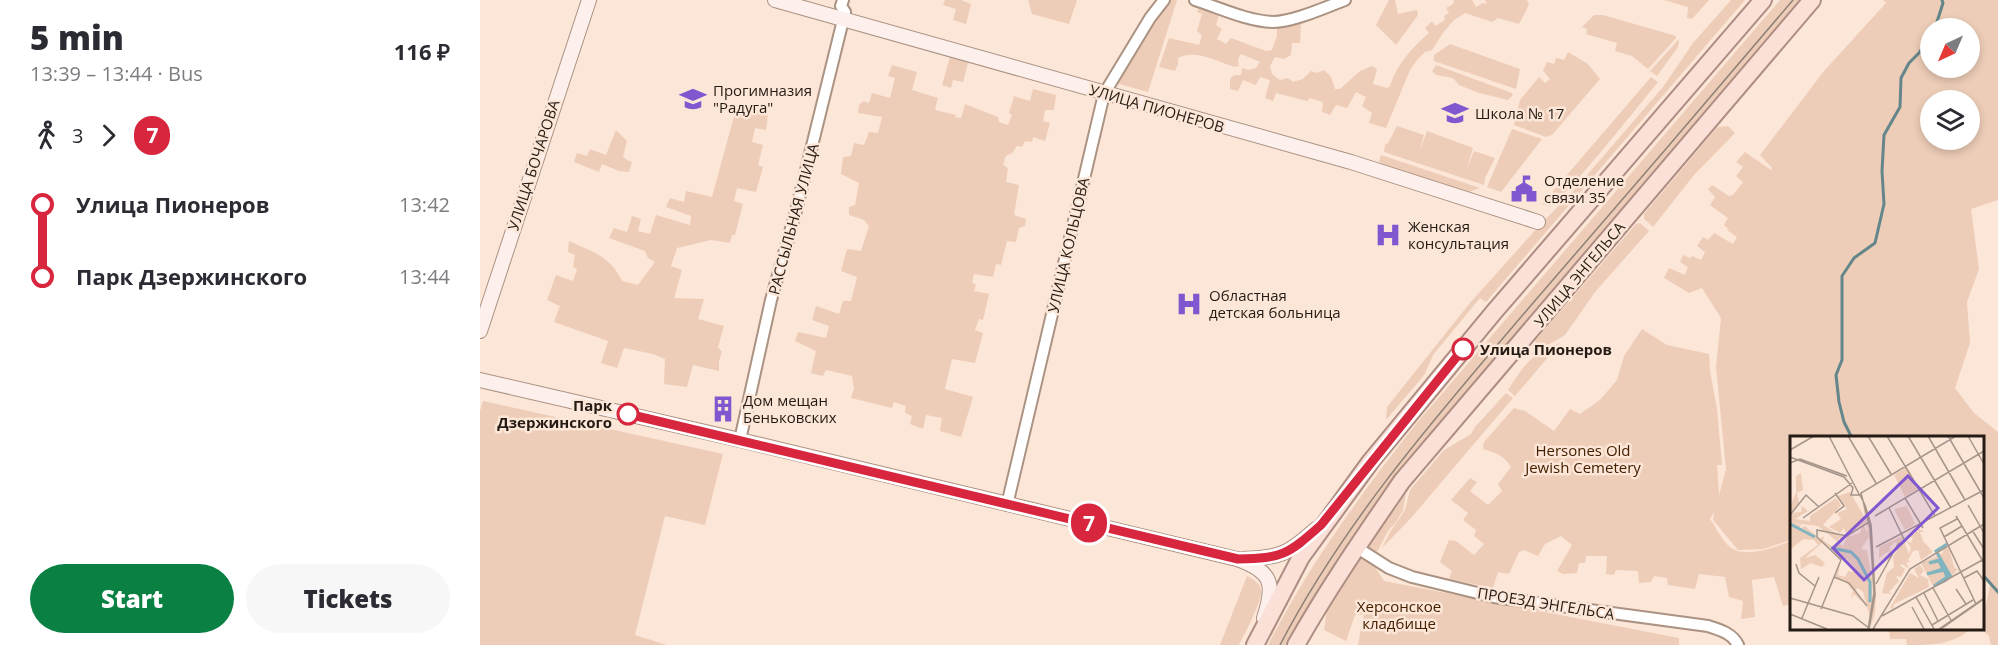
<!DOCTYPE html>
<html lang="en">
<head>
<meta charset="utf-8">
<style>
  body { margin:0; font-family:"Open Sans",sans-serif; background:#f7f7f7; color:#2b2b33; height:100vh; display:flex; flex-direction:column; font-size:22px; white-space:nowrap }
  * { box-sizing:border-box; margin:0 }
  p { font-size:20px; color:#7c7c81 }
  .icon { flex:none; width:33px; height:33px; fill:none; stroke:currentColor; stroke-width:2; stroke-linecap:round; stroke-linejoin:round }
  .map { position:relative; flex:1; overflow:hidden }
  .details { display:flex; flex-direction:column; background:#fff; width:480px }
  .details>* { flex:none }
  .badge { padding:0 12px; border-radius:20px; font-size:21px; line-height:39px }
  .needle { width:39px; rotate:224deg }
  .controls { position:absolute; left:1440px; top:18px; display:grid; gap:12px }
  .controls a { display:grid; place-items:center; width:60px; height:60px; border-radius:50%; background:#fff; box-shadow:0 3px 9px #0003; font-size:30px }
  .map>.badge { position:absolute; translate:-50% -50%; box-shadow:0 0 0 3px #fff }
  .legs { display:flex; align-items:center; gap:9px; height:66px; padding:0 30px; font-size:20px }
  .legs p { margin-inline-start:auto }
  .headline { display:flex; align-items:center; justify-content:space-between; height:102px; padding:0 30px }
  h1 { font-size:33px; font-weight:800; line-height:45px }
  .cta { display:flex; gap:12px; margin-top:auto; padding:12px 30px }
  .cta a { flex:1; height:69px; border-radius:36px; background:#0b8043; color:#fff; font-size:24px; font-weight:800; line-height:69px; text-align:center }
  .cta a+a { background:#f7f7f7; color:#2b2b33 }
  ul { padding:0 30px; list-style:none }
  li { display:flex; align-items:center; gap:21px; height:72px; font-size:22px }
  li i { display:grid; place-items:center; width:9px; height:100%; margin:0 8px; background:currentColor }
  li i::after { content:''; width:15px; height:15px; margin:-8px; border:4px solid; border-radius:50%; background:#fff }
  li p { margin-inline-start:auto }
  li:first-child i { background:linear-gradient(#0000 50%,currentColor 0) }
  li:last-child i { background:linear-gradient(currentColor 50%,#0000 0) }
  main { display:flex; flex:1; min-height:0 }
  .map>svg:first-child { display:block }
  .green { fill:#edcdb7; fill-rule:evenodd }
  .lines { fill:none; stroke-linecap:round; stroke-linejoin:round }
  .stream { stroke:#64868b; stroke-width:3 }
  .street-casing { stroke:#ab9281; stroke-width:14 }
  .secondary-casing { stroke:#ab9281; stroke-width:16 }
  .primary-casing { stroke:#ae8d82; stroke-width:20 }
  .street { stroke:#fff; stroke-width:10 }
  .secondary { stroke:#fdefec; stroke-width:14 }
  .primary { stroke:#fbe0d8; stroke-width:16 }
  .tram { stroke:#8f8076; stroke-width:1.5 }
  .line-1-casing { stroke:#fff; stroke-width:14 }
  .line-1 { stroke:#d7263d; stroke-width:9 }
  .stop-1-dot { fill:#fff; stroke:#d7263d; stroke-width:3 }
  .labels { text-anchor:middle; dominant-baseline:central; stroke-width:5; stroke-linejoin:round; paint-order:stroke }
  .poi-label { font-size:15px; fill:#241b14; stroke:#fce6d8; text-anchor:start }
  .street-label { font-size:15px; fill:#241b14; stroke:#fce6d8 }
  .stop-label { font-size:15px; font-weight:bold; fill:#241b14; stroke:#fce6d8; text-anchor:start }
  .park-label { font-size:15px; fill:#442001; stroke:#fce6d8 }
  .inset-river { fill:none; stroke:#80b4be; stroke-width:3 }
  .inset-road { fill:none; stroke:#a6958a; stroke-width:1.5 }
  .view { fill:#8157d0; fill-opacity:0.15; stroke:#8157d0; stroke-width:3 }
  .inset-edge { fill:none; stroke:#241b14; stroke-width:3 }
</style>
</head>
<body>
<main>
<section class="details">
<div class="headline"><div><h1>5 min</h1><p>13:39 – 13:44 · Bus</p></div><b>116 ₽</b></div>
<div class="legs"><svg class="icon" aria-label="walk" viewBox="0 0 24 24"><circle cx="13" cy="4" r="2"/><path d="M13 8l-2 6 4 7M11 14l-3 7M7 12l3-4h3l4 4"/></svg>3<svg class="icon" aria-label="forward" viewBox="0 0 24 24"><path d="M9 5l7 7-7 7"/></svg><b class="badge" style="background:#d7263d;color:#fff">7</b></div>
<ul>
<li><i style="color:#d7263d"></i><b>Улица Пионеров</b><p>13:42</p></li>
<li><i style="color:#d7263d"></i><b>Парк Дзержинского</b><p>13:44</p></li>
</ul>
<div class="cta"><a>Start</a><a>Tickets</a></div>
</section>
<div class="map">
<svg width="1518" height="645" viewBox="0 0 1518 645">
  <rect width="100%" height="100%" fill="#fce6d8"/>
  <path class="green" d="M465,0h16l10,4 -5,20 -13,-4 3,-11 -13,-4z
    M548,0h49l-8,24 -37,-10z
    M691,0h6l-29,92 -32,-9 30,-53z
    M909,0h6l3,14 19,-4 1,5 -22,30 -20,-20z
    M974,0h18l4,7 7,-4 4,1 -2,-4h42l2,5 -10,19 -21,-6 -6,4 -27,-9 -11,7 -11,13 -11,17 -7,2 -8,8 -7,10 -24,58 -17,-5 3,-10 -10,-7 4,-9 -10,-5 -9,16 -11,-3 -6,10 -8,-3 1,-10 -13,-4 -3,3 -31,-8 -3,8 -8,-3 5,-18 -10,-3 -4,8 -13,-5 -5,11 -8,-2v-10l4,-4h7l1,-7 6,2 8,-2 4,-6 -19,-8 -3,5 1,7 -5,1c-17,-6 -39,-18 -56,-9v6l-3,7 -16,-4 10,-29 30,7 3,-10 -5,-4 5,-17 -5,-2 3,-7 20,7 -4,13 6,4 -5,10 9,5 5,-6 35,13 6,-1 5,-14v-8l24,-6 -1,21h-8l-1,12 -7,4 -9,-2 -5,9 2,8 8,6 8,-2 5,4 10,-3 8,-8 6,2 7,-3 7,7 4,12h5l20,-18 12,-5 5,3 -4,15 14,4 3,-2c6,-20 22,-39 39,-53l-4,-5 7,-7 3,5 10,-6 -1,-4 5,-3 -3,-5 7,-4z
    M1184,0h45l-17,19 -5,-1 1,-11z
    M1251,0h14l-259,302 -6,-4 -47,57 -8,19 -39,46 1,-13 82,-103 71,-79 34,-35 89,-103 30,-44z
    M1300,0h23l-294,346 -220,299h-21c41,-80 92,-150 148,-221z
    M1403,0h115v200l-27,9 8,60 -12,33 3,41 -15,45 19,25 24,19v213h-7l-2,-9 -8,-7 9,-44 -8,-9v-138h-191v102l-28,9 -25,1 -25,-30 1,-8 -4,7c5,7 14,24 20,28 14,12 46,0 61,-6v63l-8,2 -9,-29 -22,3 3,37 -14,2 2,-18 -14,-4 -4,-20 -26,-3 -4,15 -27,-4 -1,-7 -13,-2 -3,6 -12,1 -1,-12 -22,-1 -2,5 -8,-1 1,-18h-21l-1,7h-6l-2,10 -14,1 -6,-3 15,-26 -11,-9 -16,8 -7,12 -14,-6 -5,2 -10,22 -11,-2 -5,16 -44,-9 3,-8 -12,-9 9,-22 7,1 18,14 10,-11 -10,-8 2,-6 -13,-10 5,-7 -17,-13 19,-22 7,4 -7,9 18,14 14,-14 -4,-7 13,-17c-6,-11 -17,-15 -28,-18l1,-7 30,-34 11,3 29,20 16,-22 10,5 20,-14 17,-20 7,-24 18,-27 25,16 42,9 1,17 7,38 5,56h-5l2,30 7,-26 -10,-102 5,-49 -19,-30 -13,5 -25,-15 5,-10 16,7 3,-8 -8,-5 3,-7 7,3 2,-2 9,4 4,-8 -8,-6 6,-9 5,3 6,-7 19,11 4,-7 -10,-7 1,-2 -4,-3 4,-7 -18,-13 5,-8 -7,-8 4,-4 17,11 4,-1 10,-13 -7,-6 7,-9 -7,-5 9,-10 26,18 1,-2 -12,-13 64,-84 62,-68zM1490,28v40h-40v-40zM1490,100v40h-40v-40z
    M1114,15h9l73,21v2l-28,31 -16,-13 -17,-5 2,-8 -31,-9 1,-5 -5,-2z
    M1199,39l-1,8 -21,29 -7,-5z
    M970,44l70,25 -4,20 -82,-28v-6z
    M472,50l18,5 -7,27 -10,-2 -2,8 -9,-3z
    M1088,52l20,12 12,15 -48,56 -6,2 -32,-12 6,-25 19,-23 6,6 5,-4 -7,-8 4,-9 7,2 2,-6 8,2z
    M412,65l25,7 -5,18 26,8 -3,12 21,5 -1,2 6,1 4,-14 33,13 1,5 9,3 4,-10 -3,-2 5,-17 16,5 3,-12 23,6 -2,15h-9l-2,11 7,2 -5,18 -12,-4 -1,5 -7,-1 -3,6 -5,-1 -5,7 -6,3 -3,9 5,3 -2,14 13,3 -5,30 12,4 -1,7 -6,2 -3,14 -9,-1 -6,24 -5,-1 -3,13 -19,-3 -2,8 4,3 -2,6 15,3 -6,26 -4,-1 -4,11 8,3 -8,30 -23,-4 -7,30 28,8 -12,40 -21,-6 2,-13 -16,-3 -3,14 -13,-5 2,-8 -7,-3 1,-7 -12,-4 -2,6 -41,-10 3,-10 -2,-12 -26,-6 -3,6 -12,-3 5,-22 -21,-10 3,-9 28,6 3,-12 -17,-6 4,-14 23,8 4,-13h8l6,-24 -16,-6 6,-22 14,2 8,-25 -5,-6 -15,-5v-8l6,-2 4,-22 -18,-9 2,-17 8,-1 3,-13 10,2 5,-13 9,1 4,-16 -24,-4 1,-8 4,-4 6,2 3,-10 18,5 5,-20 -7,-2z
    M956,65l76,28 1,2 -5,5 -29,-7 -20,-8 -6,-7 -17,-3 -4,-4z
    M1171,77l7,5 -4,5c-14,17 -91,114 -103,118 -4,1 -6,0 -9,-1z
    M266,108l22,6 -2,16 -11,-2 -3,14 11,3 -5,20 5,2 -7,25 -19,-4 -3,13 9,3 -8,31h-3l-2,8 -19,-3 -34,8 -6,18 11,4 -8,28 30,1 -6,20 26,7 -6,21 4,5 -3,9v10l-26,-6 -6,22 -23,-3 1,-25 -12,-5 -29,-6 -7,20 -16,-5 7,-22 -54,-19 6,-16 -13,-6 9,-25 17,6 4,-12 -4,-2 2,-12 -7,-3 1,-11c24,11 41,15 53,40l16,4 17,-23 -7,-4 -3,-7 -36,-13 5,-10 13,4 5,-16 9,3 -3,12 12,3 6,-19 34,10 1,-9 -25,-9 4,-9 14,4 2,-11 26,6 24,-88 8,2z
    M917,126l27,9 -5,18 8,-22 46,17 -7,23 8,-20 21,7 -10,20 -1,7 -100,-33 1,-7 3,-2z
    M1248,126l7,7 -2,2 -39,40 -41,52 -9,-8v-5l70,-83 4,-4z
    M1032,129l30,10 -41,53 -14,-5z
    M136,130l11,11 -4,15 4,4 5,2 -3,10 -10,-1 -17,-7 -3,8 -25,-10 3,-9 10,3 3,-7 16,6z
    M901,155l99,33 -11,4 -85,-26 -5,-5z
    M1160,223l9,8 -54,61 -30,43 -37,22 10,-11 -3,-5 101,-117z
    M1080,343l-45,53 -7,-6c18,-27 21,-34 52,-47z
    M1026,393l7,5 -102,120 -29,30 8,-16 15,-22 5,-20 34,-40 27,-16 4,-7z
    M3,401l240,53 -18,71 -40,-9 -30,119 32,10h-187v-234z
    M926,493l-3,17 -7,12 -8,9 -13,25 -10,-6z
    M880,557l11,4 13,20 295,57v7h-321l6,-31 -9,1 -9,26 -22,-11 3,-20z
    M767,576c6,3 13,7 14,14 1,12 -16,43 -22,55h-19z
    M1409,629v-1l82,1c-19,16 -39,16 -64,16l-1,-6h-16z"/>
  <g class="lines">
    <path class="stream" d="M1455,28l8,-25 -1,-3
      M1372,438l-8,-16 -5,-20 -3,-27 6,-15v-84l12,-18 21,-15 9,-39 -2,-33 2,-36 16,-28 1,-29 8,-15 10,-10 11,-17
      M1502,574l16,18"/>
    <g class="street-casing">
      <path id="street" d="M715,0c25,8 52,21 78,22 20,0 53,-15 72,-22
        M260,440l31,-140 25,-89 47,-191 2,-8 -4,-6 2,-6
        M527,505l97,-411 46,-76 14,-18
        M876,547l33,21 23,9 82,20 214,29c12,4 24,7 30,19"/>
    </g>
    <g class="secondary-casing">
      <path id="secondary" d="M295,0l576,162 187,60
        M0,331l109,-331
        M0,380l260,60 497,119c36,13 38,25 27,59
        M763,559c37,-1 45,-5 73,-30"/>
    </g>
    <g class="primary-casing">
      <path id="primary" d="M775,645l46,-88 70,-96 123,-149 269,-312
        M816,645c32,-57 69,-110 106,-164l410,-481"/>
    </g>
    <use href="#street" class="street"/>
    <use href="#secondary" class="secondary"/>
    <use href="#primary" class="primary"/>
    <path class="tram" d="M800,645c66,-127 161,-234 253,-342 87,-100 174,-202 260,-303"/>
  </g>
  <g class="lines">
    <g class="line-1-casing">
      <path id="line-1" d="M148,414l610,145c45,-1 49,-4 83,-34l142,-176"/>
    </g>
    <use href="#line-1" class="line-1"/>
  </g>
  <defs>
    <g id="school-bare" transform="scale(2.07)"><path d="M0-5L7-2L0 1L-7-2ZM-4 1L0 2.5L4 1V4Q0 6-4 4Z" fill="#8157d0" stroke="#fce6d8" stroke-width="2.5" paint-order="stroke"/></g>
    <g id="civic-bare" transform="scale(2.07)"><path d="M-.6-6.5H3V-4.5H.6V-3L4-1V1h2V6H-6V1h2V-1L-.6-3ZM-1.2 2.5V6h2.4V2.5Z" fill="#8157d0" stroke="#fce6d8" stroke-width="2.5" paint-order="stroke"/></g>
    <g id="hospital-bare" transform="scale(2.07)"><path d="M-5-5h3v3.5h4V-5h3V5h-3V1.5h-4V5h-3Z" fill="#8157d0" stroke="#fce6d8" stroke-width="2.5" paint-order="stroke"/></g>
    <g id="building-bare" transform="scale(2.07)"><path d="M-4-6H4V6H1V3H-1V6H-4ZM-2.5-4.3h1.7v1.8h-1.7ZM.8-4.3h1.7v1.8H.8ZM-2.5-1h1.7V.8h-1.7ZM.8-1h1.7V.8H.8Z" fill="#8157d0" stroke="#fce6d8" stroke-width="2.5" paint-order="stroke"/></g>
  </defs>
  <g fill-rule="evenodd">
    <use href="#school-bare" x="213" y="99"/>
    <use href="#school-bare" x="975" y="113"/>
    <use href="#civic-bare" x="1044" y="189"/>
    <use href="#hospital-bare" x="908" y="235"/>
    <use href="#hospital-bare" x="709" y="304"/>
    <use href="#building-bare" x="243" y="409"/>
  </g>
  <g class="stop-1-dot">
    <circle cx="983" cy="349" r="10"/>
    <circle cx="148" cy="414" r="10"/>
  </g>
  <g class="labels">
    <g class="poi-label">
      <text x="233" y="90">Прогимназия<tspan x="233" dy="17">"Радуга"</tspan></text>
      <text x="995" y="113">Школа № 17</text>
      <text x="1064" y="180">Отделение<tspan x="1064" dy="17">связи 35</tspan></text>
      <text x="928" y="226">Женская<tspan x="928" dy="17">консультация</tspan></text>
      <text x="729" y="295">Областная<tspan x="729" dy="17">детская больница</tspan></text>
      <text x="263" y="400">Дом мещан<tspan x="263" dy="17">Беньковских</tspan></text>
    </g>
    <g class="street-label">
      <text transform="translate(677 108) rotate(16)">УЛИЦА ПИОНЕРОВ</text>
      <text transform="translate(53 165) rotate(-72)">УЛИЦА БОЧАРОВА</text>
      <text transform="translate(313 219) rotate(-75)">РАССЫЛЬНАЯ УЛИЦА</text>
      <text transform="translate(588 245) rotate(-77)">УЛИЦА КОЛЬЦОВА</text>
      <text transform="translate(1099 274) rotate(-50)">УЛИЦА ЭНГЕЛЬСА</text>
      <text transform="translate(1066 603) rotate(9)">ПРОЕЗД ЭНГЕЛЬСА</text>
    </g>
    <g class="stop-label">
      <text x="1000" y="349">Улица Пионеров</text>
      <text x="132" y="405" text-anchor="end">Парк<tspan x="132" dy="17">Дзержинского</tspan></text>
    </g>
    <g class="park-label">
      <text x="1103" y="450">Hersones Old<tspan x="1103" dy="17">Jewish Cemetery</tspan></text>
      <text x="919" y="606">Херсонское<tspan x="919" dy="17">кладбище</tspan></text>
    </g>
  </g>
  <g transform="translate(1310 436)">
    <rect width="194" height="194" fill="#fce6d8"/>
    <path d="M117,31l12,21 -14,9 -11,-22zM11,37l2,17 -6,3 2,10 -8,10 10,-1 1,-6 6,5 -13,8 15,2v-5l26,-18 5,7 -18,20 21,13h-5l-1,4 -20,-16 -26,-3 9,2 -2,4 6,-3 15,13 4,-3 -1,4 11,8 5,-5 4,3 4,-9 13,-4 3,-8 5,8 -1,-11 -21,12 -2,-6 -4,5 -11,-6 12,-8 -4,-6 10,-4 -9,-13 12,-4 15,26 -2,-13 5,10 -2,-9 6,19 4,70 -1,18 -5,16 5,-34 -4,-64 -2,-14 2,44 -2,-24 -8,12 6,1 5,27 1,28 -2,13 -3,6 2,-7 -7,-25 -5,-4 -3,3 9,13 -10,-10 -3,5 2,-8 -9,-11 -10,-2 6,-14 -2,11 7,2 3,-6 5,1 2,-4 -8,-9h-6l-18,-17 -18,16 10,-3 10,8 -3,4 -11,-4 -10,6 -1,-11 18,-13 -4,-5 -11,-1 -13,11v-44l6,-13v-17zM117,70l8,18 -10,6 -11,-21zM127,92l8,4h-5l3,9 10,11 -12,8 -3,-10 -5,1 -5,9 3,2h-5l3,7 -7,-5 -2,2 5,3 -4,8 -5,-1 3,5 -10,11 3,2 -10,-1 5,-20 7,-6 -1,-10 8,-12 -6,-3 -5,5 1,11 -4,4 2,-11 -10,7v-11l23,-11 7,18 2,-6 -5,-8 5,3 2,-5 -5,-3 7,-1 -1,-5 5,4zM154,112h5l5,19 3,2 3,3 -3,-2 -6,7 -12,-18 8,18 -14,9 -12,-23 16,-7 -1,-4 6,2zM130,129l4,6 -4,4 8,4 1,8 -35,17 -1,5 -3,-1 20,-35 9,5 -5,-9z" fill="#edcdb7"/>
    <path class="inset-river" d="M0,88l25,13M157,108l-11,7 15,26M41,112l20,4 7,7 12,23v20M149,124l9,17 -2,3 -12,6 13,-9 -3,-7 -17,4 16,-5 -4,-8 -10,2z"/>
    <path class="inset-road" d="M39,0l31,60M58,0l28,47M78,0l23,38M97,0l48,80M118,0l43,72M138,0l37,64M158,0l36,62M178,0l16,28M0,14l24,-14M0,21l54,20 9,11 -2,7h9l5,10 6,20 4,70 -6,34M0,27l10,-4 47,17M45,57l9,13 -9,7M115,62l18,30M178,69l16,28M0,79l16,-20 13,12M85,80l109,-65M166,80l28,47M13,82l49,-35M167,83l-17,9 36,76M182,94l12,19M154,101l18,-11M86,111l108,-57M6,128l3,9 16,13M44,141l15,6 18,23M174,142l13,-7 7,10M86,148l22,-40 7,-3 -16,-33M143,152l19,34M166,153l10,15M134,157l14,28M126,161l18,32M0,162l63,18 16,12M122,171l12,22M31,173l20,-49 -24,-23v-7l30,6 22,-14M0,178l37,15M0,178l37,15M92,180l102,-57M12,182l17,-41M142,189l41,-25M78,193l6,-36 -4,-65 -9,-35 95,-57M83,193l37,-60 74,-45M149,193l45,-31M151,193l43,-30"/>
    <path class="view" d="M118,40l30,32 -74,72 -31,-32z"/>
    <rect width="194" height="194" class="inset-edge"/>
  </g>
</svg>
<div class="controls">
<a><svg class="needle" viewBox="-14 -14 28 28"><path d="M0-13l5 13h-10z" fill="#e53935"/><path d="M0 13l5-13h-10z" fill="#7c7c81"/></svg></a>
<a><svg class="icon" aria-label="layers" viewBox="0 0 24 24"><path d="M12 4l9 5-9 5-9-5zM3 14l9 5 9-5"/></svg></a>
</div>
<b class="badge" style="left:609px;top:523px;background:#d7263d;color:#fff">7</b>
</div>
</main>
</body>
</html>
